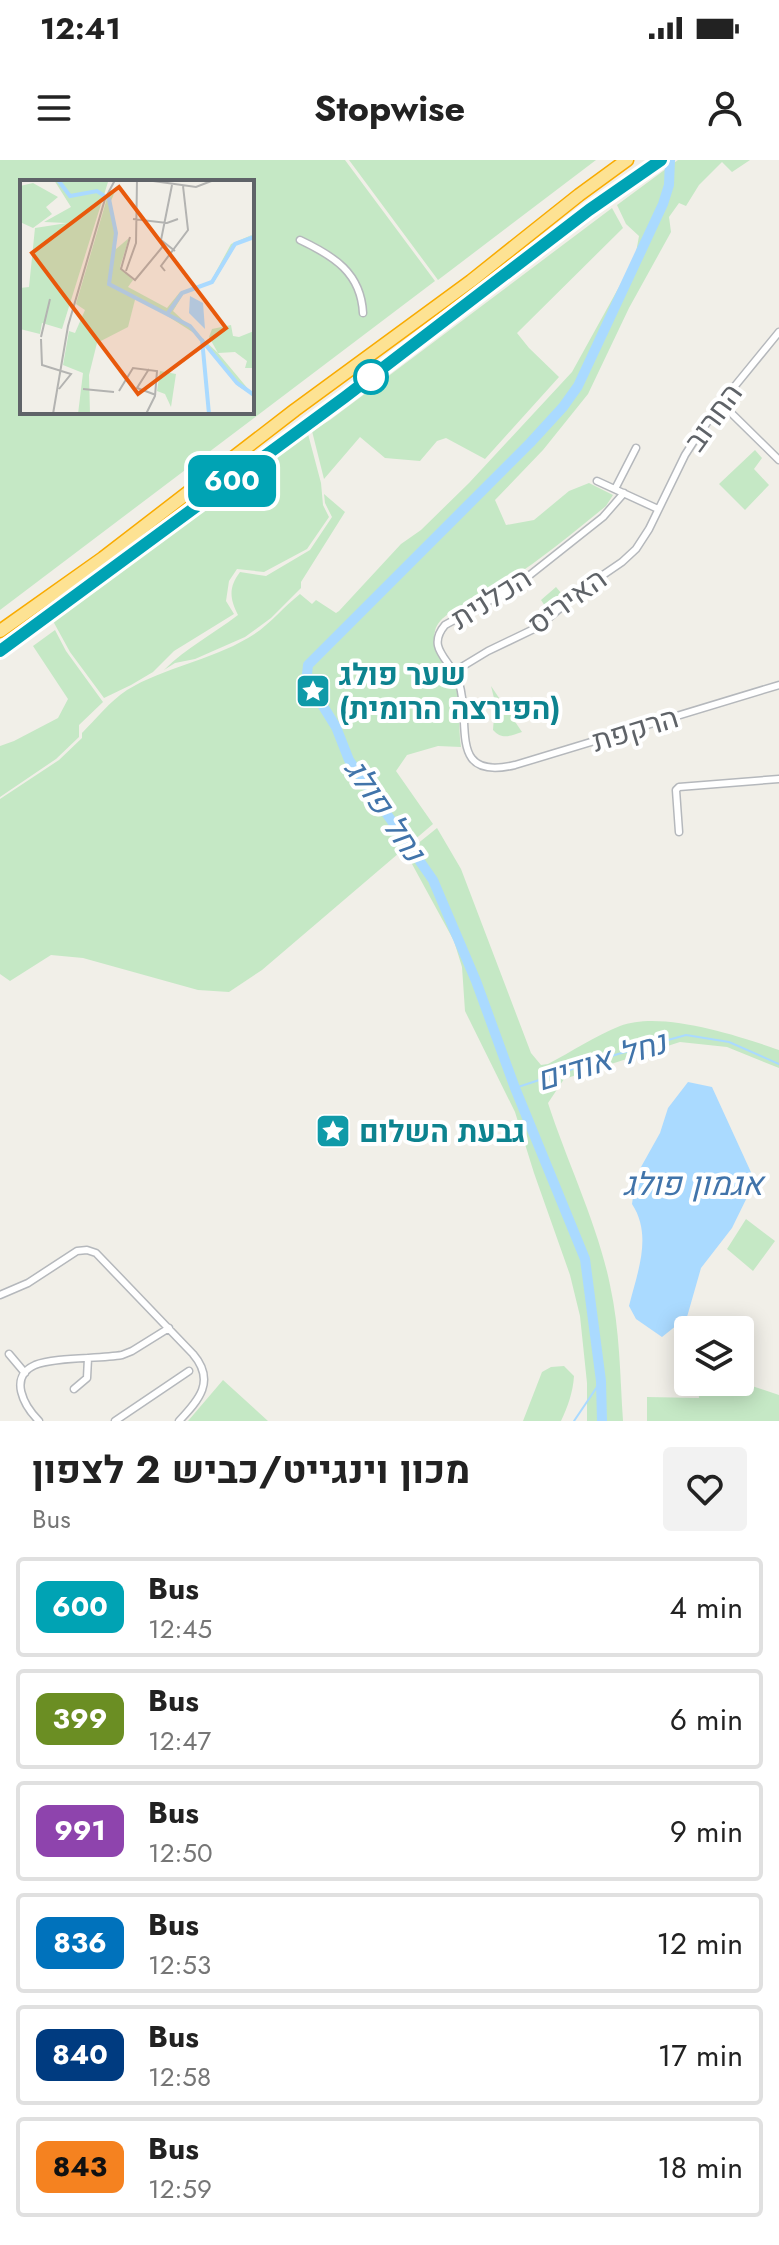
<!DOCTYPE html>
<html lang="en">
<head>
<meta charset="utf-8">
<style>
  body { margin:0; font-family:Jost,Heebo,sans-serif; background:#f2f2f2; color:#222; height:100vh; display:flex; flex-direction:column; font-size:30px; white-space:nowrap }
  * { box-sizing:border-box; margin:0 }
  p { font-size:26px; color:#767676 }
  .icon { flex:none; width:44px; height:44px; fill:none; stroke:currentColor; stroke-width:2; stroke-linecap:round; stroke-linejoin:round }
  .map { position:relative; height:1261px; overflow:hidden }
  .side { display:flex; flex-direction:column; background:#fff; flex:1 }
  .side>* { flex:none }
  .badge { padding:0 16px; border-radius:12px; font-size:28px; line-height:52px }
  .fabs { position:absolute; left:674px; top:1156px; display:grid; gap:16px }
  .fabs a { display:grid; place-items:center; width:80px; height:80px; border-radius:8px; background:#fff; box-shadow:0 4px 20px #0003; font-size:40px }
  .map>.badge { position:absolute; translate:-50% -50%; box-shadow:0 0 0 4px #fff }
  .round { display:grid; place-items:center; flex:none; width:84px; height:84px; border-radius:8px; background:#f2f2f2 }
  .summary { display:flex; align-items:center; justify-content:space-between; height:136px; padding:0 32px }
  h1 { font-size:38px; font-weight:700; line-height:60px }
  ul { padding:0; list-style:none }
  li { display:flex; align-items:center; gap:24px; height:100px; margin:0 16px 12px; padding:0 16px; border:4px solid #e0e0e0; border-radius:8px }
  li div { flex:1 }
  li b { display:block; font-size:30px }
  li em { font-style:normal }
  li .badge { min-width:88px; font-weight:700; text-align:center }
  .status { display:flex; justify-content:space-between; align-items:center; height:56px; padding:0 40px; background:#fff; direction:ltr }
  .status svg { height:22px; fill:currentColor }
  header { display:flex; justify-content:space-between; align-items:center; height:104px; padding:0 32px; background:#fff; font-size:36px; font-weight:700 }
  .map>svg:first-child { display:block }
  .green { fill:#c5e8c5; fill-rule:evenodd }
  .water { fill:#aadaff }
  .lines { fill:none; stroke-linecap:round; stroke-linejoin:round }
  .stream { stroke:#aadaff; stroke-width:2 }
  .river { stroke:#aadaff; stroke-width:10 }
  .minor-casing { stroke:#b5b8bc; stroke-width:9 }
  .motorway-casing { stroke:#f9ab00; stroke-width:15 }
  .minor { stroke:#fff; stroke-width:6 }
  .motorway { stroke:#fde293; stroke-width:12 }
  .line-casing { stroke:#fff; stroke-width:18 }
  .line { stroke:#00a3b4; stroke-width:12 }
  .stop-dot { fill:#fff; stroke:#00a3b4; stroke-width:4 }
  .labels { text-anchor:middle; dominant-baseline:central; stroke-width:8; stroke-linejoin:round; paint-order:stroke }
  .street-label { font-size:30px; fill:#5f6368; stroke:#fff }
  .culture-label { font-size:30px; font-weight:bold; fill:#0d838f; stroke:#fff; text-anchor:start }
  .water-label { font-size:32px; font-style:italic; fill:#4174aa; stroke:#fff }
  .inset-river { fill:none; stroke:#aadaff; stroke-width:4 }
  .inset-road { fill:none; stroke:#b3b3b1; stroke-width:2 }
  .view { fill:#e8590c; fill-opacity:0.15; stroke:#e8590c; stroke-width:4 }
  .inset-edge { fill:none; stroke:#5f6368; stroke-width:4 }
</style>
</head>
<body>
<div class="status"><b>12:41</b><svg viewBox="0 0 49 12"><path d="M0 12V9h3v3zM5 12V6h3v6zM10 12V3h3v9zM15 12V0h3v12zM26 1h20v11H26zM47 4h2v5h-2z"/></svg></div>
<header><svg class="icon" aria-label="menu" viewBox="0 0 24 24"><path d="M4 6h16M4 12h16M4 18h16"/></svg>Stopwise<svg class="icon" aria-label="person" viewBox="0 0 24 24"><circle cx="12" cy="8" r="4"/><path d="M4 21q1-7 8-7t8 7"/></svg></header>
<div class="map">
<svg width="779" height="1261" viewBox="0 0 779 1261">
  <rect width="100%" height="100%" fill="#f1efe8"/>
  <path class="green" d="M0,0h345l90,121 -435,329zM22,22h230v230h-230z
    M349,0h247l-158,120z
    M678,0h72l-18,12 -10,-10 -23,23 -13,21 -7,-3 -10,14 2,15 -42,76 -41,86 -45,56 -48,50 11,25 28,-5 35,-29 20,-8 24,12 -7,11c-43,35 -85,70 -134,96 -14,7 -33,13 -37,29 -4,15 14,30 19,43 9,24 3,48 7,73l-23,-1 -31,9 -11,16 37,53 -171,146 -33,22 -31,-2 -115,-32 -32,-3 -41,26 -10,-7v-175l59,-39 23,-22v-5c14,-14 28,-32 45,-43 38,-23 82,-29 121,-52 20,-11 34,-30 52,-44l12,10 4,-4 20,13 3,-2 62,-67 20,-14 48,-47 103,-111 63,-114 4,-22 -13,-12 -9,-19z
    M612,48l11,20 -106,105 12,15 30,29 -74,82 -39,-21 -9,3 -17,20 -35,-3 -25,-21 -36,42 -12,-48 18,-11z
    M308,274l13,49 2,22 6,12 -22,32 -43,23 -27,-3 -8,12 -3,20 8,13 -60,37 -21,21 -22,13 -27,13 -34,-46 -17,-31z
    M755,290l7,8 -8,11 15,16 -24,25 -26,-26z
    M324,334l21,18 -44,70v6l-30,30 -26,19 -50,22 -20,4 -11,7c22,-22 49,-36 74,-55 -8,-16 -10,-27 2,-43l26,4 44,-26 22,-33 -7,-14z
    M556,427l11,13 -16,15 -10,-15z
    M55,470l11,21 37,51 -24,23v12l-23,22 -56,38v-51l14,-5 44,-23 10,-19 -35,-53z
    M491,526l31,46c-12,4 -20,8 -29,-2l2,-28z
    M437,668l24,41 70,184 10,12 7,-1c23,-12 47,-28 72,-38 41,-16 119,10 159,24v18l-52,-21 -47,-5 -116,37 -16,24c19,59 50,122 62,182 10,45 10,91 13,136h-36v-38l-7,-67 -10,-41 -36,-102 -19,-61 -50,-101 -3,-44 -8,-26 -48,-88z
    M746,1059l29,22 -22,30 -26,-22z
    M564,1206l10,10c-1,16 -6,30 -13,45h-38l19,-49 9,-5z
    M223,1220l45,41h-80z
    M698,1222h42l39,13v26h-132v-24l52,1z"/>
  <path class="water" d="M688,922l24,5 43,94 -23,47 -31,40 -14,49 -25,20 -26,-18 -7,-13c8,-33 24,-70 3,-102l4,-28 24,-43 8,-25z"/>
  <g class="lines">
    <path class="stream" d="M515,928l103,-34 68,-19 43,7 50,22
      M574,1261l27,-40"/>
    <path class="river" d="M602,1261l-1,-40 -16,-122 -70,-171 -39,-107 -43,-101 -84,-120 -13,-33 -23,-37 -6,-16 1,-9 222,-222 33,-36 15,-21 85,-182 6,-19 1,-25"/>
    <g class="minor-casing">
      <path id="minor" d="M300,80c34,16 61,33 63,73
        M721,243l58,57
        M597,321l61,28
        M615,329l21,-41
        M624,333l-21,24 -87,69 -71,39c-20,24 6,34 14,58 13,41 -12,98 56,82l264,-80
        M455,511l33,-20 50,-24 46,-39 38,-26 14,-13 13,-20 36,-74 9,-14 27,-38 58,-71
        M679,672l-3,-42 3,-3 100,-8
        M0,1135l28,-12 49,-32 10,-1 9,3 97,101c23,27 6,46 -14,67
        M9,1194l16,19
        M74,1229l13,-11 1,-20
        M39,1261c-15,-15 -31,-44 -4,-56 20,-8 64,-6 87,-10l10,-4 37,-23
        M115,1261l74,-50"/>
    </g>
    <g class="motorway-casing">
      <path id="motorway" d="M0,471l103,-73 192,-148 176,-129 108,-86 48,-35
        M0,491l345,-254 244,-187 72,-50"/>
    </g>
    <use href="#minor" class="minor"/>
    <use href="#motorway" class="motorway"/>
  </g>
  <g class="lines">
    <g class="line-casing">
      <path id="line" d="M0,491l345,-254 244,-187 72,-50"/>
    </g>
    <use href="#line" class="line"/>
  </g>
  <defs>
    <g id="sight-square" transform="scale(1.8)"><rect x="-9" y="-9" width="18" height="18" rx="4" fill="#0f9aa8" stroke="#fff"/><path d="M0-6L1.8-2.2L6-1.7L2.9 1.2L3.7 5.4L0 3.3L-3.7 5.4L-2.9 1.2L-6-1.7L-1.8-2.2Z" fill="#fff"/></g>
  </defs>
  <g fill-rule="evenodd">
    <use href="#sight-square" x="313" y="531"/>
    <use href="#sight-square" x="333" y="971"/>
  </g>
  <circle class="stop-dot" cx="371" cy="217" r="16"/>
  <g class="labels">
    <g class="street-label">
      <text transform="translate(713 257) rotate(-54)">החרוב</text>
      <text transform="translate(491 438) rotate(-32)">הכלנית</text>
      <text transform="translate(567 441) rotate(-36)">האיריס</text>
      <text transform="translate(635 569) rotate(-17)">הרקפת</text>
    </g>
    <g class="culture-label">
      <text x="339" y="514">שער פולג<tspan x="339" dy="34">(הפירצה הרומית)</tspan></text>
      <text x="359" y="971">גבעת השלום</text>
    </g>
    <g class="water-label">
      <text transform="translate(385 650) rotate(56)">נחל פולג</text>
      <text transform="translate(601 901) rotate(-17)">נחל אודים</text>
      <text x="693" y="1024">אגמון פולג</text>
    </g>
  </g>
  <g transform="translate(20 20)">
    <rect width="234" height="234" fill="#f1efe8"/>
    <path d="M34,0l54,2 -46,147 -20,-6 -2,11 -20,-5v-41l9,-1 6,-59 32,-5 -23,-1 27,-15zM13,3l25,14 -12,10 6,7 -19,14 -13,-6v-36zM97,6l-6,15 5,48 13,-11 -9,29 13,13 -5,7 39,21 13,-16 31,-11 20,-37 23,-10 -18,11 -22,37 -30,11 -11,18 45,42 -9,-16 3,-8 19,-4 2,11 6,1 15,-6v37h-9l2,-7 -12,-9 -17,1 36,43 -16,-10 -44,-53 -58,-37 -8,31 -31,16 -8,32 1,39h-12l5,-41 -20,-8 6,-34 6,2 10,-23 -9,-6 31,-106zM140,191l16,3 -5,33 -6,-13 -8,-3z" fill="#c5e8c5"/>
    <path d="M170,116l13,7 2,26 -16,-16z" fill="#aadaff"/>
    <path class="inset-river" d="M38,0l12,16 27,-5 12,8 7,34 -7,51 81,42 47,57 17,12M148,133l14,-20 30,-11 23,-38 19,-7M182,159l7,75"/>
    <path class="inset-road" d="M126,0l50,7 18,-7M152,5l-11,55 14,11M113,39l34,4 11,-4M110,57l-9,32 14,11 29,-35M106,91l10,-28 1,-63M145,91l-4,-5 27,-36 -5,-44M21,157l9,-38M21,159l1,26 29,9 -12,15M129,189l-12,19 19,7M63,209l31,3M99,211l14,-23 24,3 -2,25 -9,18M33,234l15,-88 37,-127 10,-19"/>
    <path class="view" d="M99,7l107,141 -88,66 -106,-141z"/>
    <rect width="234" height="234" class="inset-edge"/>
  </g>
</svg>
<div class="fabs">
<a><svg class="icon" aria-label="layers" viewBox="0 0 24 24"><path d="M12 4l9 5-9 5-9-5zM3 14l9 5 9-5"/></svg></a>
</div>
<b class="badge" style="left:232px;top:321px;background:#00a3b4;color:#fff">600</b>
</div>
<section class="side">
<div class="summary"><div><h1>מכון וינגייט/כביש 2 לצפון</h1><p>Bus</p></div><a class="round"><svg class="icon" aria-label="heart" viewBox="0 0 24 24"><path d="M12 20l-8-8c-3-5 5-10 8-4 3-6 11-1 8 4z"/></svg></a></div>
<ul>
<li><span class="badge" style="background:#00a3b4;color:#fff">600</span><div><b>Bus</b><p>12:45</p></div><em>4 min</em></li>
<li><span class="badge" style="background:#6b8e23;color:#fff">399</span><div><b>Bus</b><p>12:47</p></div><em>6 min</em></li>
<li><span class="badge" style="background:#8e44ad;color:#fff">991</span><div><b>Bus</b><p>12:50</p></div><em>9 min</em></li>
<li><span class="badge" style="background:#0072bc;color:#fff">836</span><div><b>Bus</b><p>12:53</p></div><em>12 min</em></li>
<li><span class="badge" style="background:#003b80;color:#fff">840</span><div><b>Bus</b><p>12:58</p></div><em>17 min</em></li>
<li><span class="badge" style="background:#f58220;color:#111">843</span><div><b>Bus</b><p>12:59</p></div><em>18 min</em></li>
</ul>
</section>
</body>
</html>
